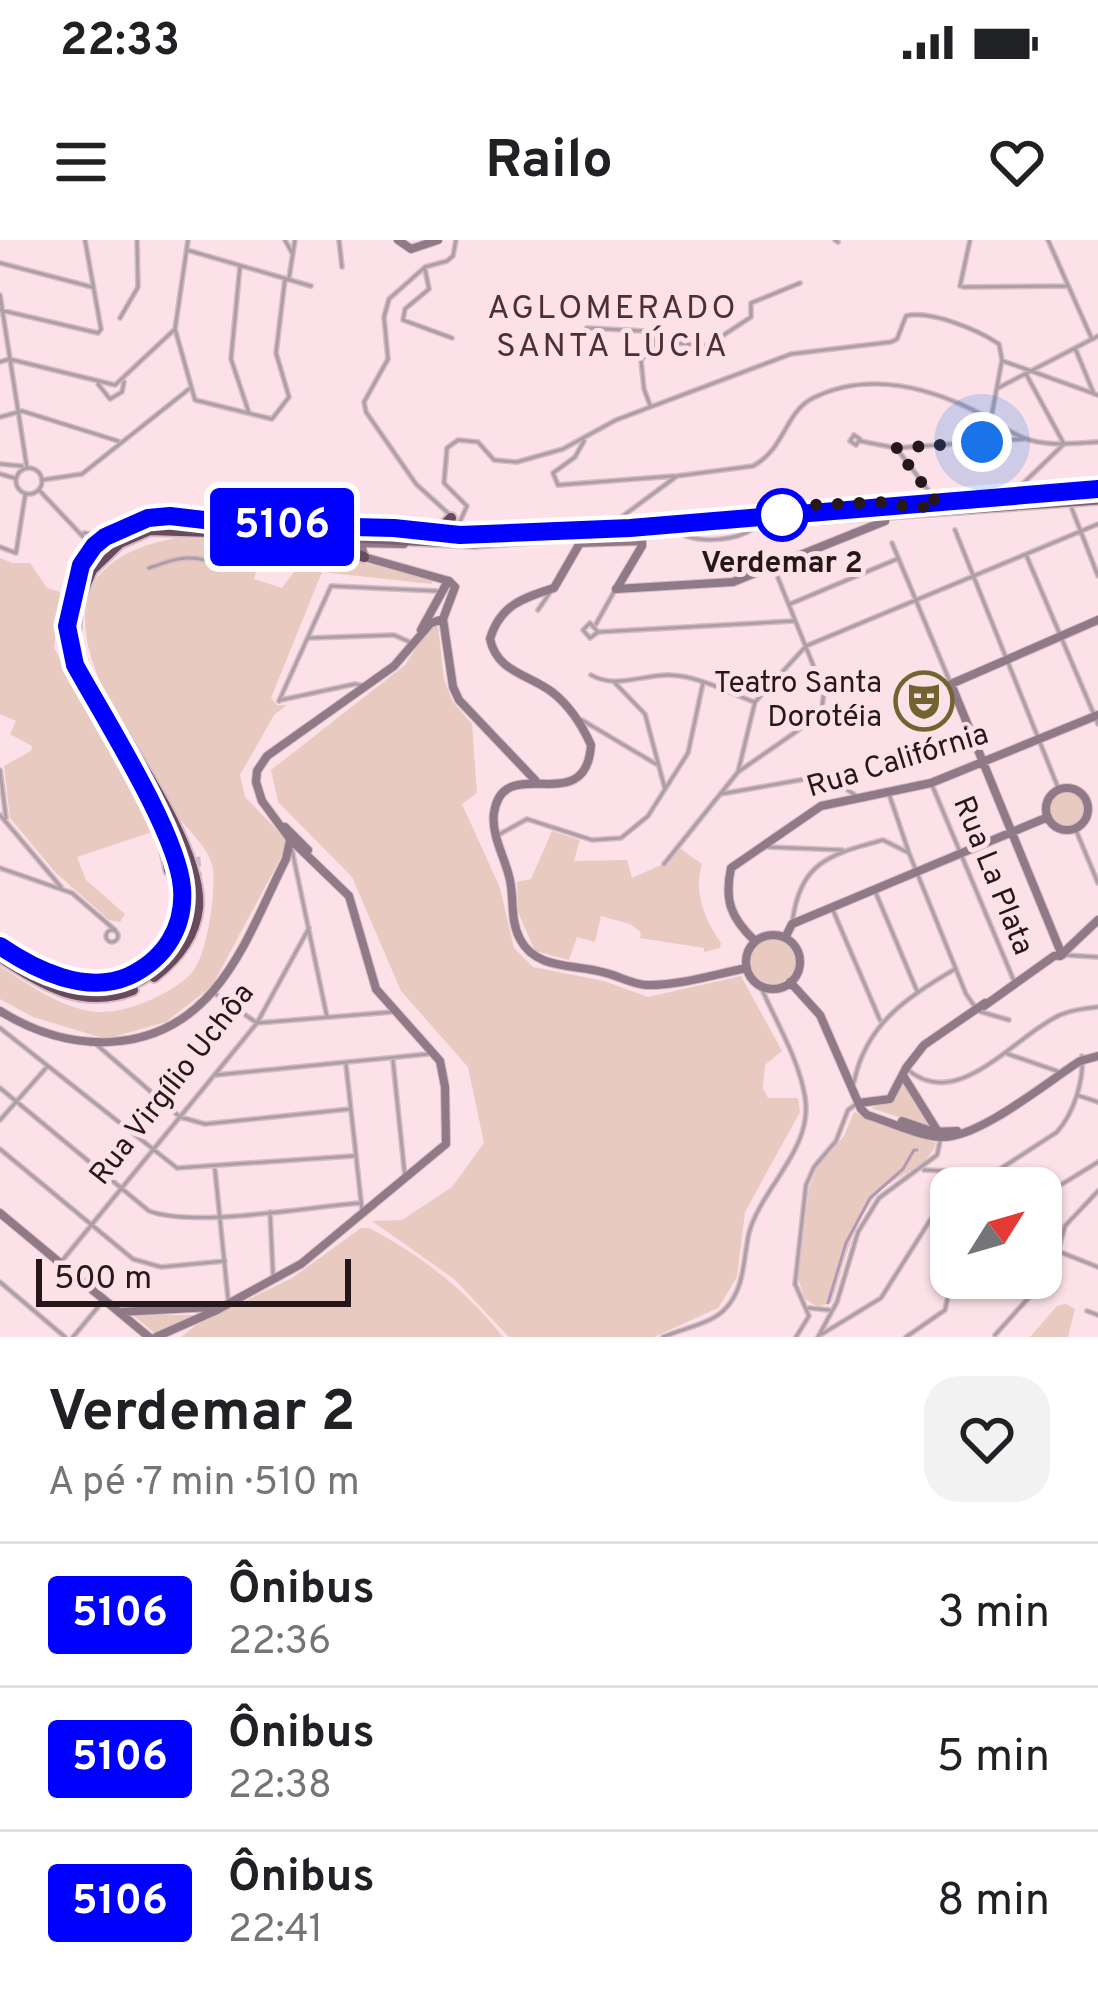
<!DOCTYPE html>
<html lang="pt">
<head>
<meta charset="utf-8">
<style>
  body { margin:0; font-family:Overpass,sans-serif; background:#f2f2f2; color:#202124; height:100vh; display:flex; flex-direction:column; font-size:45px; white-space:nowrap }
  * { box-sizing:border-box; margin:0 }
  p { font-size:39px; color:#757577 }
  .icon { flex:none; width:66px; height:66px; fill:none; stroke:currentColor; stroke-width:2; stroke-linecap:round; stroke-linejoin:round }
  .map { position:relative; height:1097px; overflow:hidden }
  .drawer { display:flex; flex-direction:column; background:#fff; flex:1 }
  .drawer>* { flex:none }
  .badge { padding:0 24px; border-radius:9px; font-size:42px; line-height:78px }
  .needle { width:78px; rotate:53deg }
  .tools { position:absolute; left:930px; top:927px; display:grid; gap:24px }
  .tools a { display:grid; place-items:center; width:132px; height:132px; border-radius:24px; background:#fff; box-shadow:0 3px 9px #0004; font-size:60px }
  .scale { position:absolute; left:36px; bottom:30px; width:315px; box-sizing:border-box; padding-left:12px; border:6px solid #26171b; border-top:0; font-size:33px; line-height:42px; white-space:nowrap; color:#26171b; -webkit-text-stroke:9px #fce2e8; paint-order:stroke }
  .you { position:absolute; width:60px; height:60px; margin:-30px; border:9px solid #fff; border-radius:50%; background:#1a73e8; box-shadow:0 0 0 18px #1a73e833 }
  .map>.badge { position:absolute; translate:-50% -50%; box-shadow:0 0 0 6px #fff }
  .round { display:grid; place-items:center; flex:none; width:126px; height:126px; border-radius:36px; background:#f2f2f2 }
  .overview { display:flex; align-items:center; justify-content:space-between; height:204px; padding:0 48px }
  h1 { font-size:57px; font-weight:700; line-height:90px }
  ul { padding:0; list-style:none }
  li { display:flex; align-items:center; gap:36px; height:144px; padding:0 48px; border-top:3px solid #e0e0e0 }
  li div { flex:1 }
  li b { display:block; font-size:45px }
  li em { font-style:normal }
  li .badge { min-width:132px; font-weight:700; text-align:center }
  .status { display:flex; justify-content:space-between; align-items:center; height:84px; padding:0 60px; background:#fff; direction:ltr }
  .status svg { height:33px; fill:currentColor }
  header { display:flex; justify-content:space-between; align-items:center; height:156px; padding:0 48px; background:#fff; font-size:54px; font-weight:700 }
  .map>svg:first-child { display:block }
  .green { fill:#e8cac1 }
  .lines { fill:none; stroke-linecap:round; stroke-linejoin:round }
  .stream { stroke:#b298b4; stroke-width:3 }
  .highway-tunnel { stroke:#d1b9bf; stroke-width:10; stroke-dasharray:10 5; stroke-linecap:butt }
  .street-casing { stroke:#d5bdc3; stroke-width:6 }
  .secondary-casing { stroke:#d5bdc3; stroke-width:10 }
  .primary-casing { stroke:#d5bdc3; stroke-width:12 }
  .highway-casing { stroke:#d5bdc3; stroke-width:14 }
  .street { stroke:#ae9ea7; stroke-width:3 }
  .secondary { stroke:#907a87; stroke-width:8 }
  .primary { stroke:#7b6070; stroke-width:9 }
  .highway { stroke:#684a5c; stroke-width:10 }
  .line-casing { stroke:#fff; stroke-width:27 }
  .line { stroke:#00f; stroke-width:18 }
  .walk { stroke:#26171b; stroke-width:12; stroke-dasharray:0 21.6 }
  .stop-dot { fill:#fff; stroke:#00f; stroke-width:6 }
  .labels { text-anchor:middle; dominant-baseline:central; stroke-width:10; stroke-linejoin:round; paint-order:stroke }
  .stop-label { font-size:30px; font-weight:bold; fill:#26171b; stroke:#fce2e8 }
  .poi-label { font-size:30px; fill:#26171b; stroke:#fce2e8; text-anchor:end }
  .street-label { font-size:30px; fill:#26171b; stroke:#fce2e8 }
  .neighbourhood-label { font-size:33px; letter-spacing:3px; fill:#4e2e37; stroke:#fce2e8 }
</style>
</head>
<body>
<div class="status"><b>22:33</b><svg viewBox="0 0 49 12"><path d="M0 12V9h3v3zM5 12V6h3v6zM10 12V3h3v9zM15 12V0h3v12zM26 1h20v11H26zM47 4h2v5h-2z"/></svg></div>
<header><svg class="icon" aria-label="menu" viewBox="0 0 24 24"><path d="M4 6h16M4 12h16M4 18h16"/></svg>Railo<svg class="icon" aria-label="heart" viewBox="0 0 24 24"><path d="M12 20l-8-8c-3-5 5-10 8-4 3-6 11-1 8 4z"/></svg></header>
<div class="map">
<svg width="1098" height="1097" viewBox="0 0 1098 1097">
  <rect width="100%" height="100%" fill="#fce2e8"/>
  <path class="green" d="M176,298l72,3 11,20 -5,18 28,9 12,-16 15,-4 5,-18 118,30v4l-110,-12 -51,126 6,7h10l-13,10 -34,60 5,22 39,40 2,11 -74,138 -46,36 -60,17 -73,-22 -33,-18v-33c27,18 57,39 89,45 32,6 78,-15 101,-36 17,-16 26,-83 23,-106 -4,-23 -28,-41 -41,-60 -16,-22 -29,-47 -42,-70 -51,-85 -84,-177 46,-201z
    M0,318l13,5h17l17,25 13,4 -6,56 100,175 -2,9 -75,25 9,23 39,34 -5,8 -11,-2 -54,-48 -45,-54 -6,-52 27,-15 1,-5 -22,-12 6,-13 -16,-7z
    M438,384l6,56 9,22 19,22 5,69 -15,11 38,84 14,60 19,19 71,14 44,16 93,-21 41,75 -17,14 -2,23 5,10h30l2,14 -55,100 -8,65 -19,31 -64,29h-145l-55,-58 -82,-58 30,-1 50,-33 32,-44 -16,-76 -67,-76 -49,-114 -74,-75 -7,-32 134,-105 25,-39z
    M1049 569a18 18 0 1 1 36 0a18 18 0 1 1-36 0Z
    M552,591l28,9 -6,21 53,-1 5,18 36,-16 10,-15 24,17c-9,29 3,56 19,79l-1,5 -16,4v-4l-64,-10 1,-6 -11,-8 -29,-8 -6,26 -18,-5 -8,23 -34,-9 -17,-39 -1,-30 14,-3z
    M750 721a23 23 0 1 1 46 0a23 23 0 1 1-46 0Z
    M905,841l30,48 -64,-21 23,-8z
    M854,872l82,31c-9,28 -45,32 -62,55 -24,32 -30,67 -42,104l-14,5 -13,-8 -7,-20 11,-91 8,-20 27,-32z
    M361,988h8c53,28 97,62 134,109h-322l15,-12 96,-47z
    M1066,1064l9,5 -7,28h-38l27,-31z
    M133,1075h62l-41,18z"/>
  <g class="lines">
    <path class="stream" d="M828,1063l18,-60 24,-45 33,-29 11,-19h3"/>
    <path class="highway-tunnel" d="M169,630l6,11 22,-4 -2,-23"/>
    <g class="street-casing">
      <path id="street" d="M188,0l-13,89 20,71 77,19 17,-22 -13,-44 9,-74
        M285,0l7,13
        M339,0l3,27
        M835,0l3,2
        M1048,0l43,97
        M187,10l124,36
        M0,23l92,24
        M240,26l-9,93 18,54
        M425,29l4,20 -24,20 -2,11 49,18
        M289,38l6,-38
        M960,46l10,-46
        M963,47l104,-1
        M0,55l27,173
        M0,70l98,23 3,-4 -16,-89
        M120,78l18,-31 -1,-47
        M587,88l57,3 10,9
        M656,101l51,5 44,-29v-14l49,-20
        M1075,108l19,46
        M545,117l19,-12
        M1003,121l95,34
        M0,122l9,-3 106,26 59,-55
        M98,144l12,15 12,-7 2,-10
        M998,148l100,-52
        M650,165l-6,-16 -3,-29 14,-17
        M0,177l22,-6 96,30
        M854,195l6,4 -4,6 -6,-4z
        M584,201l-9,16 -22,16 5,12 116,-9
        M860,201l36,7 127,-9
        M897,209l38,50
        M0,224l22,2
        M16 241a13 13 0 1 1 26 0a13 13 0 1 1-26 0Z
        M0,234l14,4
        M42,240l40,-6 107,-85
        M39,250l49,52 -2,10
        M1014,252l50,-48 -38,-70
        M1072,269l26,67
        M448,273l-32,-29 -50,-72 -2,-10 24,-43 -4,-42 5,-18 36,-32 22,-6 6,-5 3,-16
        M743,276l9,-8 86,-4
        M612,284l65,-48 76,-10c32,-17 32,-54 60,-68 56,-28 119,-10 170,17 14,7 27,18 41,23 22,9 51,5 74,4
        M622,284l87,-7
        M457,288l10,-22 -23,-23 3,-35 11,-8 20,2 16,18 23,2 46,-13 53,-29 175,-66 100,-12 6,-3 9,-23c25,-6 72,14 93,28l3,16 -11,59
        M955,290l104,260
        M84,293l20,3
        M680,293c18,11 58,8 75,-6
        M892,303l58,139
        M0,307l16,6 9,-57
        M1027,317l71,167
        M149,328c13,-4 27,-11 40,-10 36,0 43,27 68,-18
        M790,364l107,-45
        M538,370l11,-16
        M596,384l19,-34
        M598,392l-8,-9 -7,7 7,8 8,-6 195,-11
        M309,398l85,-3 18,8
        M591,435c24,14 51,0 77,0 28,0 60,17 86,27
        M615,443l30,31 20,75
        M281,460l74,-16 10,2
        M279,461l52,-115 106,5
        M582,480l74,44
        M0,530l6,48
        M738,532l17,-70 51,-56 292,-122
        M932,545l82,196
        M721,554l90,-16 22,2 22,15
        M889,554l20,59 57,141 12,17 31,9
        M0,575l61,72
        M1075,588l23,55
        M498,595l29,-16 65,21 29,-2 27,-22 40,-63 15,-70
        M768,607l74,3
        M292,610l35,167
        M664,624l74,-92 59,-41 25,-23 2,-16 -50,-124
        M0,628l72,25 43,37
        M875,651l42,100
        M832,668l48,112
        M792,684c8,-62 36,-69 91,-84l24,12
        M106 696a6 6 0 1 1 12 0a6 6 0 1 1-12 0Z
        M1063,715l35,2
        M214,753l43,30 135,-11
        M0,788l177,140 176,-12
        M97,805l83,72 25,7 145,-15
        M1008,814l49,17
        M393,821l12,116
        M346,825l16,145
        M907,829c51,45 109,-35 153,-54 12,-5 25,-7 38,-8
        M216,835l212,-21
        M854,842c12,-58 52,-84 101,-113
        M0,848l149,123c45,17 158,-4 211,-8
        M1077,855l21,7
        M0,880l46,-52
        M0,909l133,110 28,8 64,-6
        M215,930l13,128
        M924,930l68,3
        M971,948l86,-56c17,-19 27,-52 25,-76
        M1041,957l57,-35
        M270,972l3,62
        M1060,1012l38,15
        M61,1022l196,-239 52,-95
        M0,1042l65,55
        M809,1068l20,2
        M1087,1071l11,4
        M822,1094l59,-36 53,-84 17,-13
        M995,1095l57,-63 13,-46 33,-35
        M73,1097l30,-36
        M663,1097c19,-8 46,-13 60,-26 22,-20 20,-51 26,-78 12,-45 65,-85 56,-136 -6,-38 -30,-77 -45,-112
        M796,1097l13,-21 -14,-32 11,-99 8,-18 22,-26 12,-31 7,-5
        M818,1097l19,-35 21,-70 21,-34 58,-43 4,-18
        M906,1097l39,-27 7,-32"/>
    </g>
    <g class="secondary-casing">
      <path id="secondary" d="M398,0l13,9 27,-9
        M369,291l-9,7 4,19 85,24
        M359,303l45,1
        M578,303l64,-2
        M580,303l-26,45c-31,10 -54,17 -64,51 7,33 38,35 62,53 18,14 30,33 39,53 -5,76 -88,5 -97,68 -3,21 10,43 15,63 6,21 0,42 11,63 16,31 53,25 82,33 15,3 29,12 44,13 32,1 69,-11 101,-17
        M617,348l25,-42v-7
        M616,349l117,-7 152,-61
        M443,379l10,68 6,13 76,80
        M421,390l27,-49
        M1046 569a21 21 0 1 1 42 0a21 21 0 1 1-42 0Z
        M285,587l23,23
        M746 722a27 27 0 1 1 54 0a27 27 0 1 1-54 0Z
        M785,698l7,-14 256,-107
        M755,701c-24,-23 -31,-40 -24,-73l90,-62 110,-23 167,-68
        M1062,715l-111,-271 147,-64
        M1060,716l38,-36
        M790,742l30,33 41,94 6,6c23,7 49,20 73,22 37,3 107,-55 140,-76l18,-5
        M984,766l70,-50 8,-1
        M0,771c69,43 156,46 213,-20 32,-37 51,-89 73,-132l4,-19
        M904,837l36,58
        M859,863l31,-4 16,-31 18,-23 61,-42
        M902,881l32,11 23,-1
        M0,973l149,124
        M119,1072l93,-5
        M156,1097l61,-27 84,-46 145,-120 -1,-57 -5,-26 -64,-72 -27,-93 -59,-57 -28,-38 -6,-19 1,-11 10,-15 127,-90 37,-43 12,-4 12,-32 -6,-6"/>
    </g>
    <g class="primary-casing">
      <path id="primary" d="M840,267l47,-5 19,4
        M418,293l212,-5 468,-39
        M311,296l163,8 624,-44"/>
    </g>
    <g class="highway-casing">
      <path id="highway" d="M405,289l36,-1 10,-10
        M75,398l2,-33 15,-35 28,-27 30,-13 150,5 64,22
        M104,464c29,48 99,148 94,204 -3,29 -22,52 -44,69
        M162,592l7,38
        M0,706c28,19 56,43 91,45 79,3 112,-74 88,-139l-104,-187c-8,-29 -9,-53 1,-82 32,-92 123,-61 199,-57 40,3 80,1 120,2l23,5
        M0,717c42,27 81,53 133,33
        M65,738c35,8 59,2 89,-18"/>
    </g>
    <use href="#street" class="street"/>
    <use href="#secondary" class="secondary"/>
    <use href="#primary" class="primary"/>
    <use href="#highway" class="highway"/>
  </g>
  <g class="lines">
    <g class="line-casing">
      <path id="line" d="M0,706c35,24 86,49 129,30 36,-17 56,-49 53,-88 -4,-54 -79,-172 -107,-223l-8,-39 14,-61 13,-19 11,-9 43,-19 22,-2 69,8 155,4 66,7 170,-7 468,-39"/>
    </g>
    <use href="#line" class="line"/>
    <path class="walk" d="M782,275v-9l105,-4 25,6 26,-3 -42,-57 86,-6"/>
  </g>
  <defs>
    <g id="theatre-ring" transform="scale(3)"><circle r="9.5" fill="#fce2e8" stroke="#726331" stroke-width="1.5"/><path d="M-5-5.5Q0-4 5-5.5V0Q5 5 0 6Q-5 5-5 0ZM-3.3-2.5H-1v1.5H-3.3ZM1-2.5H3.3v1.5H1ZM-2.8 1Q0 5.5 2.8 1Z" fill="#726331"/></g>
  </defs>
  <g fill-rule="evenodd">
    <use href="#theatre-ring" x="924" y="461"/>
  </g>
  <circle class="stop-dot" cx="782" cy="275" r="24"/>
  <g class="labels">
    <g class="stop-label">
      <text x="782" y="324">Verdemar 2</text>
    </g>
    <g class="poi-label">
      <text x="882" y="444">Teatro Santa<tspan x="882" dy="34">Dorotéia</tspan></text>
    </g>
    <g class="street-label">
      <text transform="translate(898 522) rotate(-17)">Rua Califórnia</text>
      <text transform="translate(992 636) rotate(68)">Rua La Plata</text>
      <text transform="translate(173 845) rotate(-52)">Rua Virgílio Uchôa</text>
    </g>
    <g class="neighbourhood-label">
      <text x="613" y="70">AGLOMERADO<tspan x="613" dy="38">SANTA LÚCIA</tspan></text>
    </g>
  </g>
</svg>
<div class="tools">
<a><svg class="needle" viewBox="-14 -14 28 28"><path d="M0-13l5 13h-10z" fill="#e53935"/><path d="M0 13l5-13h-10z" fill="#757577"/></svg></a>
</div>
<div class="scale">500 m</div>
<div class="you" style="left:982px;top:202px"></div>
<b class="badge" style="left:282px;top:287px;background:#00f;color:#fff">5106</b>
</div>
<section class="drawer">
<div class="overview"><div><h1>Verdemar 2</h1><p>A pé · 7 min · 510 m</p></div><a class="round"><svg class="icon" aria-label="heart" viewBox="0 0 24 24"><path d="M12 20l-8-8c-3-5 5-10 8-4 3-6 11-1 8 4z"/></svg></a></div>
<ul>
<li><span class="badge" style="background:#00f;color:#fff">5106</span><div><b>Ônibus</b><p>22:36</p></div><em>3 min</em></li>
<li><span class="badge" style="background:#00f;color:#fff">5106</span><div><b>Ônibus</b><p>22:38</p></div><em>5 min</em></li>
<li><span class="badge" style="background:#00f;color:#fff">5106</span><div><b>Ônibus</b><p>22:41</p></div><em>8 min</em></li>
</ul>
</section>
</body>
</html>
